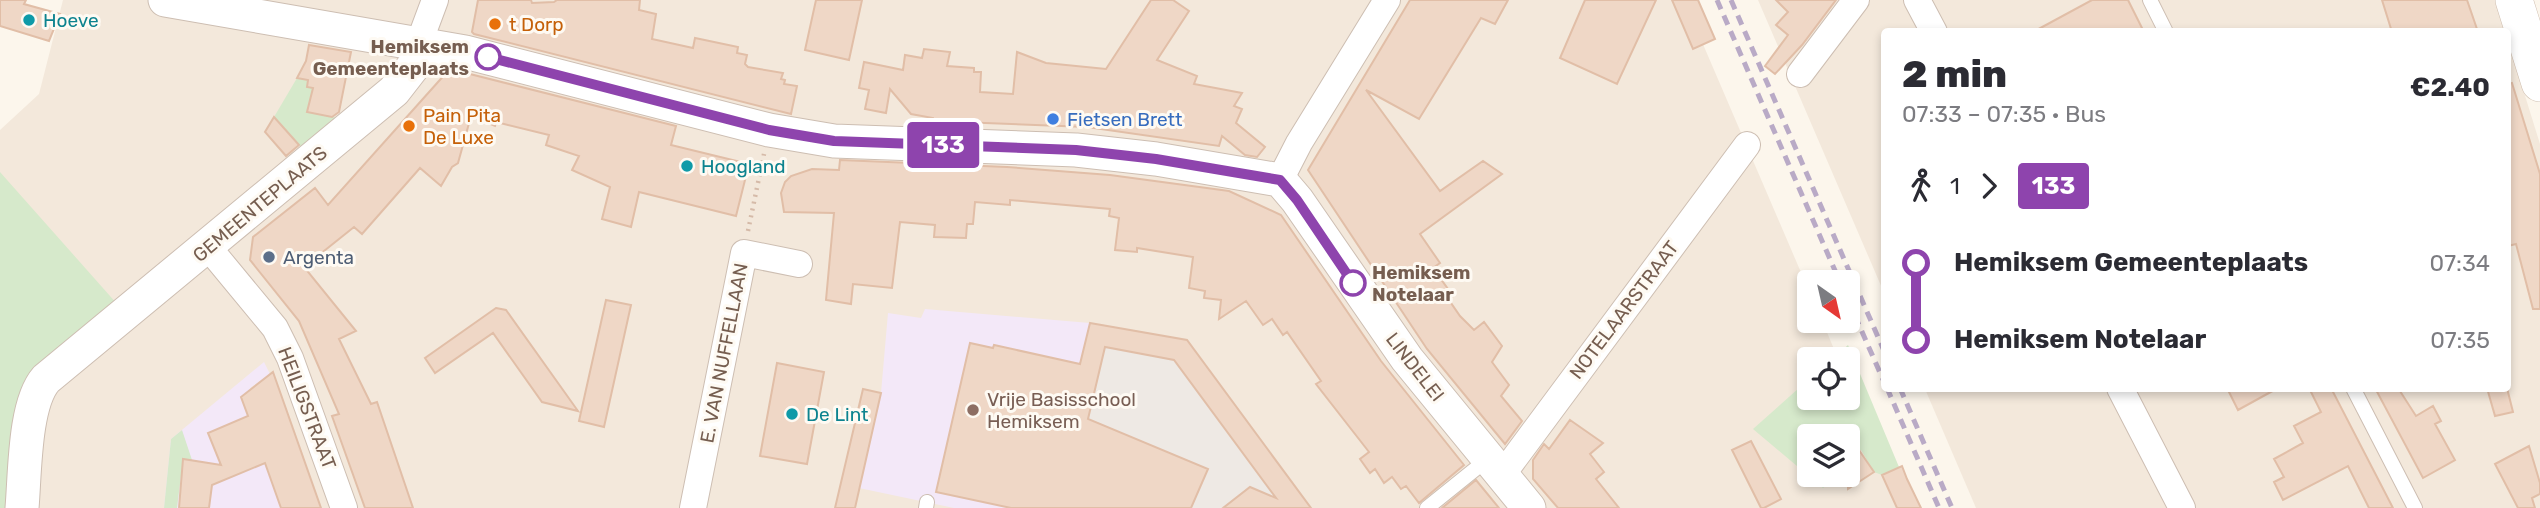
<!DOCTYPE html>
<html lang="en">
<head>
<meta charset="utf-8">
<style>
  body { margin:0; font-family:Rubik,sans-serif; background:#f2f2f3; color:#2b2b33; height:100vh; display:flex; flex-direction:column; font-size:26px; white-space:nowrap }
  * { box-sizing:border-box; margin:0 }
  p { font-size:23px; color:#7c7c81 }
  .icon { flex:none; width:38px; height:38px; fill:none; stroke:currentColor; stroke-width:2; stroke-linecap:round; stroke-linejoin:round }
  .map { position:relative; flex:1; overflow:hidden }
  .drawer { position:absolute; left:1881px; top:28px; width:630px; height:364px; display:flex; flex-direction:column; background:#fff; border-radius:7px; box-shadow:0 4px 10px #0003 }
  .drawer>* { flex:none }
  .badge { padding:0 14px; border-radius:5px; font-size:24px; line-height:46px }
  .needle { width:46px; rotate:146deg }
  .buttons { position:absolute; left:1797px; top:270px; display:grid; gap:14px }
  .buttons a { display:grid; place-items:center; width:63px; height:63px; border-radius:7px; background:#fff; box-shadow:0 4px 10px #0003; font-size:35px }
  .map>.badge { position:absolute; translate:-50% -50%; box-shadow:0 0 0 4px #fff }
  .legs { display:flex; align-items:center; gap:10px; height:77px; padding:0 21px; font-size:23px }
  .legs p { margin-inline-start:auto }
  .head { display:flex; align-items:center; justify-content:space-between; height:119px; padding:0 21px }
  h1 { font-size:38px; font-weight:800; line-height:52px }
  ul { padding:0 21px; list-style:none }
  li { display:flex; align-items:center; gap:24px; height:77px; font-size:26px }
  li i { display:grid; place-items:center; width:10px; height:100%; margin:0 9px; background:currentColor }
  li i::after { content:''; width:18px; height:18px; margin:-9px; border:5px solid; border-radius:50%; background:#fff }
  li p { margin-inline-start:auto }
  li:first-child i { background:linear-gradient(#0000 50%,currentColor 0) }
  li:last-child i { background:linear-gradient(currentColor 50%,#0000 0) }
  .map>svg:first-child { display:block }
  .residential { fill:#f3e8db; fill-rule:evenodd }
  .industrial { fill:#eee9e4 }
  .education { fill:#f3e8f8 }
  .green { fill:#d6e9cb }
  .building { fill:#efd7c6; stroke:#e1bea7; stroke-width:2 }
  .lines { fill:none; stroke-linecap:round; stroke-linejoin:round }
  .service-casing { stroke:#cdbeb2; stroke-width:16 }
  .minor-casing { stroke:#cdbeb2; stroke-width:28 }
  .tertiary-casing { stroke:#cdbeb2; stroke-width:35 }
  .secondary-casing { stroke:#d0bfb0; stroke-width:38 }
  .path { stroke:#d5baa8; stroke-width:4.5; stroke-dasharray:2 5; stroke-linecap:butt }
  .service { stroke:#fff; stroke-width:14 }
  .minor { stroke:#fff; stroke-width:26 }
  .tertiary { stroke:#fff; stroke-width:33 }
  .secondary { stroke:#fff; stroke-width:37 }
  .rail { stroke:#b9aac6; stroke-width:5; stroke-dasharray:10 7; stroke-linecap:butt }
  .line-1-casing { stroke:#fff; stroke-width:16 }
  .line-1 { stroke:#8e44ad; stroke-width:10 }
  .culture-dot { fill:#0f9aa8; stroke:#fefaf3; stroke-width:2.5 }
  .food-dot { fill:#e8710a; stroke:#fefaf3; stroke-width:2.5 }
  .stop-1-dot { fill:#fff; stroke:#8e44ad; stroke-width:3.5 }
  .shop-dot { fill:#3f7fe0; stroke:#fefaf3; stroke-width:2.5 }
  .service-dot { fill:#5c6f8a; stroke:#fefaf3; stroke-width:2.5 }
  .education-dot { fill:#8d6e63; stroke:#fefaf3; stroke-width:2.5 }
  .labels { text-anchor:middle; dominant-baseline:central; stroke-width:6; stroke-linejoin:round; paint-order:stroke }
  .culture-label { font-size:19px; fill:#0d838f; stroke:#fefaf3; text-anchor:start }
  .food-label { font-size:19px; fill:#c56008; stroke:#fefaf3; text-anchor:start }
  .stop-label { font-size:19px; font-weight:bold; fill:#765e50; stroke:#fefaf3; text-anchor:end }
  .shop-label { font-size:19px; fill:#366cbe; stroke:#fefaf3; text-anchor:start }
  .street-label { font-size:19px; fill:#765e50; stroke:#fefaf3 }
  .service-label { font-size:19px; fill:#4e5e75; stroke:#fefaf3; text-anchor:start }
  .education-label { font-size:19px; fill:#785e54; stroke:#fefaf3; text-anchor:start }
</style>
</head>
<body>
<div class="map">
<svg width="2540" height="508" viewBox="0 0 2540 508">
  <rect width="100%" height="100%" fill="#fcf6ec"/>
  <path class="residential" d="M63,0h1621l125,291 1,29h12l16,39h-28v38h38v-16l55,127h-1881l-22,-336v-42l39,-36zM1810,436h38v38h-38z
    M1758,0h737l10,31 -620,1v263z
    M2508,41l32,103v364h-564l-51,-119 583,-1z"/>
  <path class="industrial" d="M1090,323l97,17 124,168h-271l24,-77z"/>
  <path class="education" d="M925,309l165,14 -26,108 -24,77h-86l-95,-20 22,-95 7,-80 33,5z
    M264,362l6,12 -20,14 43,120h-129l7,-69z"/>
  <path class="green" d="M297,78l11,2 -1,7 6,1 -5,24 30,6 -37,29 -27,-30z
    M0,172l126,142 -80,65 -24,129h-22z
    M1848,345l51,122 -17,8 -8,-3 -13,-22 -2,1 -11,-15h-38v38h24l3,5 -14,9 -70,-59 56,-50 1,18h38v-38h-15z
    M182,430l10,30h-9l-6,48h-13l7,-69z"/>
  <path class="building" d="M0,0h26l-2,4 36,10 -11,27 -49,-15z
    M478,0h53l1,3 22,-1 3,-2h83l-1,10 17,4 -4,25 41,9 2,-10 43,9 -1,6 10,2 -2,9 3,3 35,6 -2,6 4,1 -1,4 13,2 -6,28 -317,-80 -2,-2z
    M816,0h46l-13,60 -44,-10z
    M1151,0h22l16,11 -32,49 40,16 -3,8 48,9 -8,13 8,3 -6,14 29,24 -8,10 -12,-2 -23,-19 -3,10 -132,-19 -154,-6v-3l-22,-4 -21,-25 -4,24 -21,-4 4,-19 -10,-2 5,-26 39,8 2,-15 17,3 2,-9 26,3 -3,14 27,2v4h7l-1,20 33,2 4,-42 29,11 60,6z
    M1410,0h98l-13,24 -14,-6 -62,101 -53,-29 74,101 43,-30 19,13 -82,60 20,29 -7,5 20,28 -4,4 11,16 14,14 10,-8 18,24 -10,16 17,23 -8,11 21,25 -17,23 -78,-95 -119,-179z
    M1585,0h71l-39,84 -57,-26z
    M1672,0h26l17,39 -22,10z
    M1776,0h60l-34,45 -27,29 -10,-8 23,-31 -12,-10 12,-13z
    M2092,0h36l16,32h-111z
    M2382,0h85l11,32h-86z
    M309,45l42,7 -12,60 -7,5 -25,-5 6,-24 -6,-1 1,-7 -11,-2 9,-17z
    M454,70l222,56 -5,19 78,19 -13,52 -97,-24 -8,35 -29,-8 8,-32 -38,-17 7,-14 -33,-11 3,-10 -53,-13 -1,4 -24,-10 -13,47 -6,4 -11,19 -21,-18 -58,66 -8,-7 -50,40 52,64 -17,8 32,65 6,-2 36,106h-48l-33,-92 7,-2 -40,-93 -49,-61 3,-23 62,-49 13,17 119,-133z
    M2512,83l28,91v135h-7l-17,-65 -8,2v-162z
    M274,117l25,28 -13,11 -21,-24z
    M840,160l167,7 103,8 119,16 52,24 100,146 83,104 -45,38 -13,-17 -5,3 -9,-12 -8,6 -9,-14 -5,4 -10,-14 9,-7 -53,-68 5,-3 -34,-49 -4,3 -11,-16 -9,6 -17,-24 -27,18 2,-19 -17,-2 1,-7 -16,-3 4,-31 -56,-9v4l-22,-2 4,-32 -10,-2 1,-7 -100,-9v5l-35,-3 -2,22h-6l-1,14 -32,-1 1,-12 -35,-3 -8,66 -39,-4 -2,20 -25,-4 8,-87 -50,-1 -3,-19 4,-11 6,-6 21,-7 27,1z
    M606,300l25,5 -27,122 -25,-6z
    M496,308l10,2 72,101 -36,-9 -49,-69 -58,40 -10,-15z
    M1090,323l97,17 124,168h-88l27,-21 26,11 -102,-138 -69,-13 -17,72 120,50 -17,39h-180l-75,-16 34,-149 23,5 1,-3 86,19z
    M777,363l47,9 -17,92 -47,-8z
    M273,372l48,136h-40l-16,-45 -53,22 -3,23h-30l4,-49 38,6 -13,-32 40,-17 -7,-19z
    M2227,388h51l-40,22z
    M2309,388h22l62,120h-24l-21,-42 -65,34 -9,-18 10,-5 -10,-18 29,-16 -9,-17 27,-14z
    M2375,388h23l18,28 17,-10 8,15 -6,3 20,36 -32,18z
    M2487,388h20l6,24 -18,4z
    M863,389l18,4 -26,115h-20z
    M1570,420l33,23 -13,11 14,18 -8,7 23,29h-61l-25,-29v-19l11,-16 5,5z
    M1848,434l26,38 -26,17z
    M1751,441l30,58 -17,9h-3l-29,-58z
    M2529,446l11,37v11l-8,4 3,10h-17l-23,-44z
    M1902,466l5,13 14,29h-24l-15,-33z
    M1476,480l23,28h-57z"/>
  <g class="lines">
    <g class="service-casing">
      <path id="service" d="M2150,0l16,32
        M2353,388l62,120
        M926,508l1,-6
        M1427,508l62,-50"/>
    </g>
    <g class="minor-casing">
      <path id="minor" d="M1917,0l17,32
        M419,43l16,-43
        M1800,74l56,-74
        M1280,180l19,-37 88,-143
        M208,247l67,81 15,30 54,150
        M2120,388l62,120
        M1502,475l245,-330
        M693,508l51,-255 55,11"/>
    </g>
    <g class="tertiary-casing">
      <path id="tertiary" d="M165,0l300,52 304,78 65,11 242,9 80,9 124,21 17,20 110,159 122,149
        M22,508c3,-34 2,-104 24,-129l348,-288 21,-27 4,-21"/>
    </g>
    <g class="secondary-casing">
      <path id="secondary" d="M2514,0l26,83"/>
    </g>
    <path class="path" d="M748,231l16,-77"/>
    <use href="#service" class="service"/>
    <use href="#minor" class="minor"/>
    <use href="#tertiary" class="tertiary"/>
    <use href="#secondary" class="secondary"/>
    <path class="rail" d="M1717,0l123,282
      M1731,0l154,353
      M1848,300l37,84
      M1887,388l52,120
      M1900,388l52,120"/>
  </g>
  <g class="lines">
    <g class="line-1-casing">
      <path id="line-1" d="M488,57l281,73 65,11 242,9 80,9 124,21 17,20 56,83"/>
    </g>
    <use href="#line-1" class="line-1"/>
  </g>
  <g class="culture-dot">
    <circle cx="29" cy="20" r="7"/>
    <circle cx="687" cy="166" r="7"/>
    <circle cx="792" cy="414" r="7"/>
  </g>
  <g class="food-dot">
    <circle cx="495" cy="24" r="7"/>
    <circle cx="409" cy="126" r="7"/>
  </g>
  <g class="stop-1-dot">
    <circle cx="488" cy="57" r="12"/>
    <circle cx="1353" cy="283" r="12"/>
  </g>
  <circle class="shop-dot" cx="1053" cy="119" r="7"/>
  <circle class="service-dot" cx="269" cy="257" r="7"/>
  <circle class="education-dot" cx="973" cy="410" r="7"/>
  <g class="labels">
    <g class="culture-label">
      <text x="43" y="20">Hoeve</text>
      <text x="701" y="166">Hoogland</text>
      <text x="806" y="414">De Lint</text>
    </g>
    <g class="food-label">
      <text x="509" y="24">t Dorp</text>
      <text x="423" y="115">Pain Pita<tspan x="423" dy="22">De Luxe</tspan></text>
    </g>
    <g class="stop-label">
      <text x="469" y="46">Hemiksem<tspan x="469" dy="22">Gemeenteplaats</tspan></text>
      <text x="1372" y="272" text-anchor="start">Hemiksem<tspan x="1372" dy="22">Notelaar</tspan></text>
    </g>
    <g class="shop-label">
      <text x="1067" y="119">Fietsen Brett</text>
    </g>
    <g class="street-label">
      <text transform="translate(260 204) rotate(-40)">GEMEENTEPLAATS</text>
      <text transform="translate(1624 310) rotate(-53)">NOTELAARSTRAAT</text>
      <text transform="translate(724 353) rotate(-79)">E. VAN NUFFELLAAN</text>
      <text transform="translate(1415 367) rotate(52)">LINDELEI</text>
      <text transform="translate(307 408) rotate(69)">HEILIGSTRAAT</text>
    </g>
    <g class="service-label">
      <text x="283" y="257">Argenta</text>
    </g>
    <g class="education-label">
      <text x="987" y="399">Vrije Basisschool<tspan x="987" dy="22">Hemiksem</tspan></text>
    </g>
  </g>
</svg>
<div class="buttons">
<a><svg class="needle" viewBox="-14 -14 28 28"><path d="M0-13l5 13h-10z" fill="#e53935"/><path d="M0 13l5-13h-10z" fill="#7c7c81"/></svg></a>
<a><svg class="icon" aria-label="locate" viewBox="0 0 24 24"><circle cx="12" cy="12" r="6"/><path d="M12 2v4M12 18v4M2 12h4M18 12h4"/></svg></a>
<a><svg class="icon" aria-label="layers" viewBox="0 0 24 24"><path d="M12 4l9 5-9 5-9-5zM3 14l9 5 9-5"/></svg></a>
</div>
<b class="badge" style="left:943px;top:145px;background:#8e44ad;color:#fff">133</b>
<section class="drawer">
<div class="head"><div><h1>2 min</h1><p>07:33 – 07:35 · Bus</p></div><b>€2.40</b></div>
<div class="legs"><svg class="icon" aria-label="walk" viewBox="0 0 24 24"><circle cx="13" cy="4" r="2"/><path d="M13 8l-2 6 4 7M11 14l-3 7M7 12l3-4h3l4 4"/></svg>1<svg class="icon" aria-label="forward" viewBox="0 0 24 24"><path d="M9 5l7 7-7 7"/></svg><b class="badge" style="background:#8e44ad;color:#fff">133</b></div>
<ul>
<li><i style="color:#8e44ad"></i><b>Hemiksem Gemeenteplaats</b><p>07:34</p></li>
<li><i style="color:#8e44ad"></i><b>Hemiksem Notelaar</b><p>07:35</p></li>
</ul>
</section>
</div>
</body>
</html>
